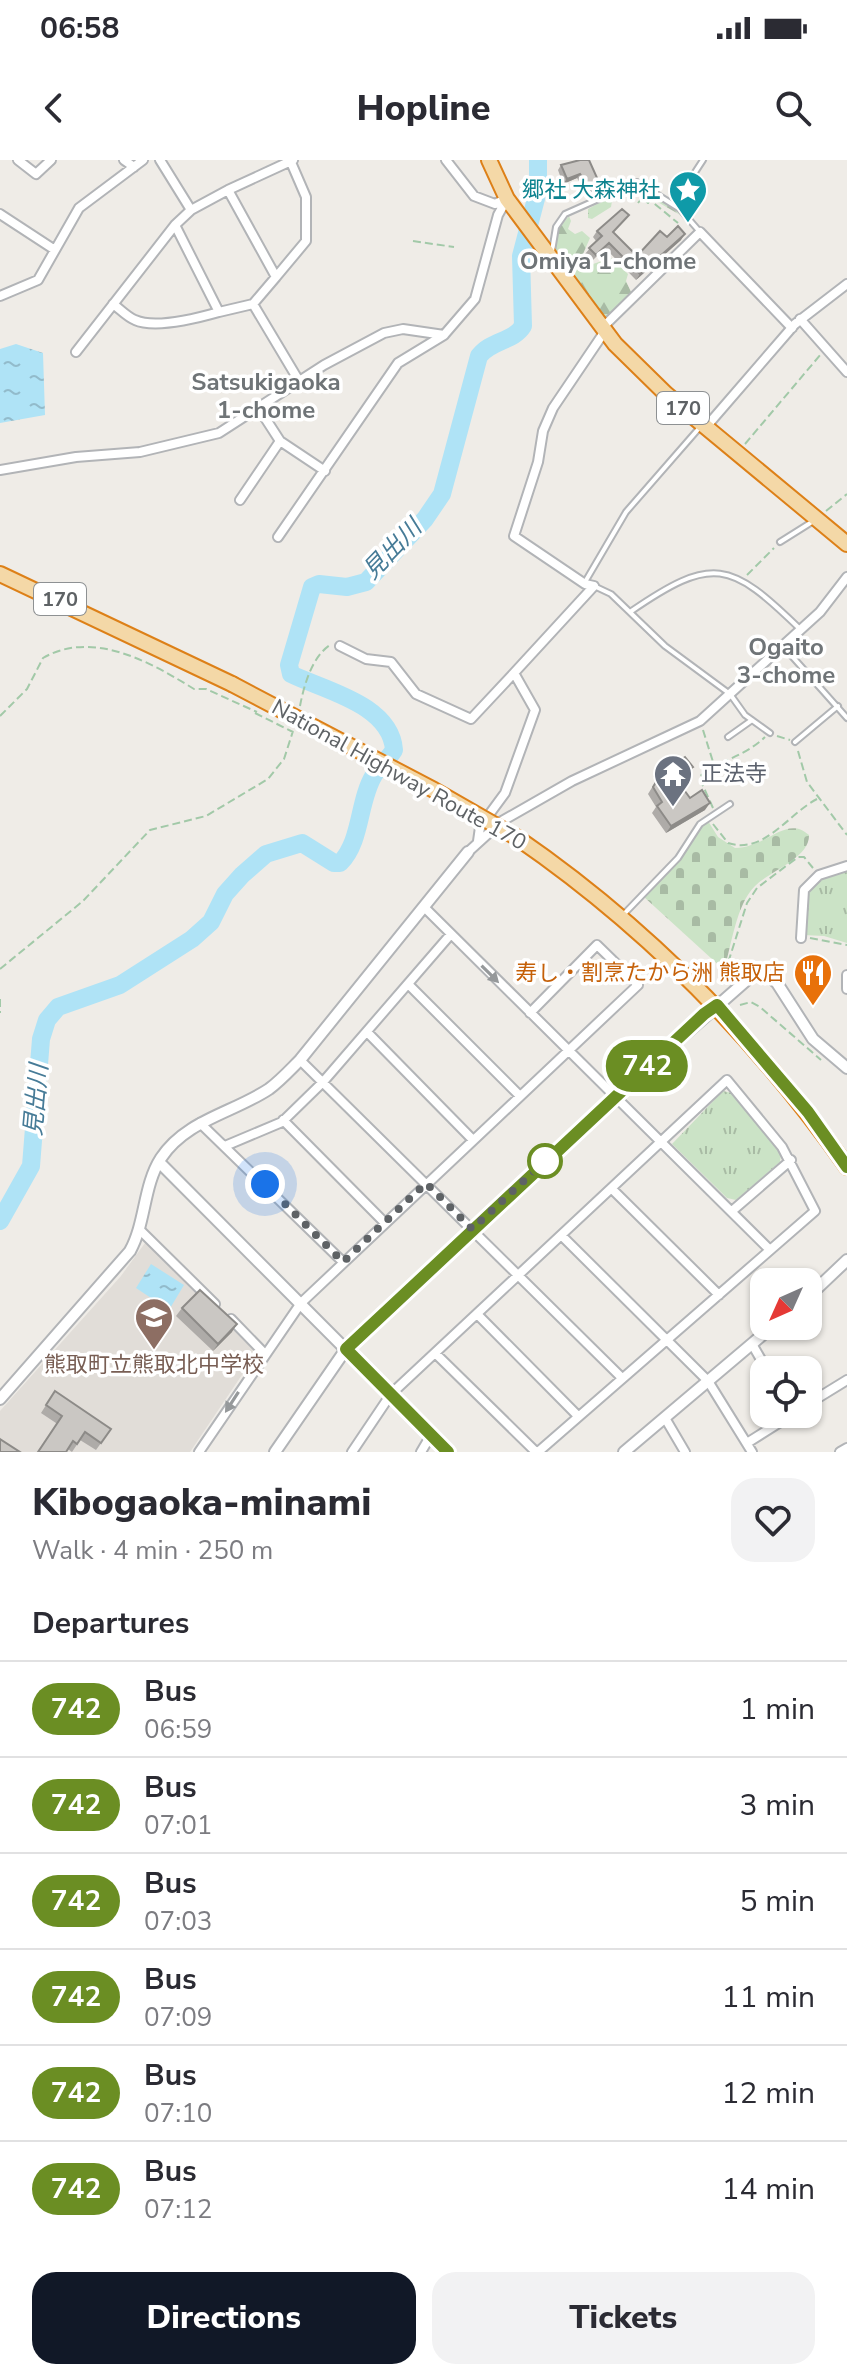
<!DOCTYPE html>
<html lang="en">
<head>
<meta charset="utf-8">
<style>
  body { margin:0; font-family:"Nunito Sans","Noto Sans JP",sans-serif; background:#f2f2f3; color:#2b2b33; height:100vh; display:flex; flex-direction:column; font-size:30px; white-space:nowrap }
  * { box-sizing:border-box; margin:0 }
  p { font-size:26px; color:#7c7c81 }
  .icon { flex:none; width:44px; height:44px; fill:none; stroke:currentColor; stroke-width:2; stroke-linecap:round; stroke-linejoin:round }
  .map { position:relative; height:1292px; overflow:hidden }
  .sheet { display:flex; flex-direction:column; background:#fff; flex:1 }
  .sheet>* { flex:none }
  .badge { padding:0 16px; border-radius:26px; font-size:28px; line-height:52px }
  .needle { width:52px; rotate:225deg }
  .controls { position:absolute; left:750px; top:1108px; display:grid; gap:16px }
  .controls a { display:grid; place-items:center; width:72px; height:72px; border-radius:16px; background:#fff; box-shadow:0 2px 6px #0004; font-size:40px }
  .you { position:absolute; width:40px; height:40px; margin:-20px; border:6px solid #fff; border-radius:50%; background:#1a73e8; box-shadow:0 0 0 12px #1a73e833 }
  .map>.badge { position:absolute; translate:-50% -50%; box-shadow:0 0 0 4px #fff }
  h2 { padding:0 32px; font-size:30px; line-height:72px }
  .round { display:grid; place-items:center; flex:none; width:84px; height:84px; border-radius:24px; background:#f2f2f3 }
  .summary { display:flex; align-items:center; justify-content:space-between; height:136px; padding:0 32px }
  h1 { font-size:38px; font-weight:800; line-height:60px }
  .button { display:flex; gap:16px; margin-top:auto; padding:16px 32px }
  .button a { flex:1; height:92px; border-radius:24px; background:#111827; color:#fff; font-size:32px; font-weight:800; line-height:92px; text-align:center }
  .button a+a { background:#f2f2f3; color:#2b2b33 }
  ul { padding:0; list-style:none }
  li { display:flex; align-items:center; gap:24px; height:96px; padding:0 32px; border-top:2px solid #e1e1e2 }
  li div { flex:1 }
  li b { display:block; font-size:30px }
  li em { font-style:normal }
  li .badge { min-width:88px; font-weight:700; text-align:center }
  .status { display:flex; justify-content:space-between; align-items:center; height:56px; padding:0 40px; background:#fff; direction:ltr }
  .status svg { height:22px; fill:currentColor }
  header { display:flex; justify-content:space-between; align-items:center; height:104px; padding:0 32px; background:#fff; font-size:36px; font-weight:800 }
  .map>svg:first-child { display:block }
  .education { fill:#e1ddd8 }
  .grass { fill:url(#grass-tufts) }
  .forest { fill:url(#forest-firs) }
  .cemetery { fill:url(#cemetery-stones) }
  .water { fill:url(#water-ripples) }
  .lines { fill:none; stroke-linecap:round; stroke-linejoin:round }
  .river { stroke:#afe3f6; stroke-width:18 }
  .service-casing { stroke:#b2b4b7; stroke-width:8 }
  .minor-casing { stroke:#b2b4b7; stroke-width:12 }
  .tertiary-casing { stroke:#b2b4b7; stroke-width:14 }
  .trunk-casing { stroke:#dd8018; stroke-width:18 }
  .path { stroke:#a2c9a8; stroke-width:2; stroke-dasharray:8 4; stroke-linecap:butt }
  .service { stroke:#fff; stroke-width:4 }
  .minor { stroke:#fff; stroke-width:8 }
  .tertiary { stroke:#fff; stroke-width:10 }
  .trunk { stroke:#f4d8a7; stroke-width:14 }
  .trunk-bridge-casing { stroke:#dd8018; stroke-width:18; stroke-linecap:butt }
  .trunk-bridge { stroke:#f4d8a7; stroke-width:14 }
  .wall { fill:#aeaba8 }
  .shaded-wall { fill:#8d8b88 }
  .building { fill:#cac7c3; stroke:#8d8b88; stroke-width:2 }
  .oneway { fill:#96999b }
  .line-casing { stroke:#fff; stroke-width:18 }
  .line { stroke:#6b8e23; stroke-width:12 }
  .walk { stroke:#5e6265; stroke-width:8; stroke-dasharray:0 14.4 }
  .stop-dot { fill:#fff; stroke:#6b8e23; stroke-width:4 }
  .labels { text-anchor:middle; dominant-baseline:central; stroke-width:7; stroke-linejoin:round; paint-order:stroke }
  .shield { fill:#fff; stroke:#8e9193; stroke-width:2 }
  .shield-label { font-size:20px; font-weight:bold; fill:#5e6265 }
  .culture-label { font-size:22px; fill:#0d838f; stroke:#fff; text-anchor:end }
  .worship-label { font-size:22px; fill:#5b616d; stroke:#fff; text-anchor:start }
  .street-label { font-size:22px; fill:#5e6265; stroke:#fff }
  .food-label { font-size:22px; fill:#c56008; stroke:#fff; text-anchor:end }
  .education-label { font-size:22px; fill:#785e54; stroke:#fff }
  .neighbourhood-label { font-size:24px; font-weight:bold; fill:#6f7477; stroke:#fff }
  .water-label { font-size:24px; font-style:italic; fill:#467b97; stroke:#fff }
</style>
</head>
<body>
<div class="status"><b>06:58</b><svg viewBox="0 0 49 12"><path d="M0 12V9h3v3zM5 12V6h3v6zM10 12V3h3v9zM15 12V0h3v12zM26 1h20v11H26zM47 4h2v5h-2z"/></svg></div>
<header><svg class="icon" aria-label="back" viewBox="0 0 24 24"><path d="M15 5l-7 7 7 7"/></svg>Hopline<svg class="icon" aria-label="search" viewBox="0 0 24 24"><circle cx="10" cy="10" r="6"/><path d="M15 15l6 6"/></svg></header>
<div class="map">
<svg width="847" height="1292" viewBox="0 0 847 1292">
  <defs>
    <pattern id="grass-tufts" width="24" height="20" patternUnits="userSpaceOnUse" patternTransform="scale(2)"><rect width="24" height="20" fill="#cbe3c6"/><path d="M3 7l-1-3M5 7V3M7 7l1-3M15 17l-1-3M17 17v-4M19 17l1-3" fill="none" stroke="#a8bba4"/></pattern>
    <pattern id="forest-firs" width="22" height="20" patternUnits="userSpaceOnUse" patternTransform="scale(2)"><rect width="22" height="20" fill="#cbe3c6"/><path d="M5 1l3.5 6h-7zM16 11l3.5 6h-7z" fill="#a8bba4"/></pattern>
    <pattern id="cemetery-stones" width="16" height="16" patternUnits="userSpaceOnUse" patternTransform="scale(2)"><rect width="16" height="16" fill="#cbe3c6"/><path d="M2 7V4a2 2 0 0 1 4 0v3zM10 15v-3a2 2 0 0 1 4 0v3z" fill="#a8bba4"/></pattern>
    <pattern id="water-ripples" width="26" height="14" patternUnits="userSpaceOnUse" patternTransform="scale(2)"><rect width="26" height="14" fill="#afe3f6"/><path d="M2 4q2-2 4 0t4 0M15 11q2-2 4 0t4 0" fill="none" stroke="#92bbcb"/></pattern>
  </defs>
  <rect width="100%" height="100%" fill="#efece7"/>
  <path class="education" d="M145,1083l108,104 3,7 -66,98h-190v-41l121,-135z"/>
  <path class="grass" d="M847,708v75l-23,-7 -21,-1c4,-42 1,-52 44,-67z
    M723,931l9,2 49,61 -1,8 -44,38 -9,-2 -55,-54z"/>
  <path class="forest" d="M633,25l16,5 33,26 -47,-27 -14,8 -3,-3z
    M608,38l4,3 -1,6 -19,12 -4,-1v-9z
    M569,56l2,5 -3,8 7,5 7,-3 8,7 -7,16 10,10 18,-6 17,16 -2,7 5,11 -25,25h-4l-48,-66 4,-22z"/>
  <path class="cemetery" d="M708,661l10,16 17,11c32,0 51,-34 74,-13 1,23 -39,36 -54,51 -19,19 -23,58 -31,84l-80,-73 35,-36 16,-28z"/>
  <path class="water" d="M16,184l27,9 2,62 -45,8v-74z
    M151,1104l33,21 -15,25 -33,-22z"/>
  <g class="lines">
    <path class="river" d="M0,1061l31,-55 10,-127 6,-19 11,-13 62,-22 72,-46 19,-17 14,-28 17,-19 24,-21 36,-11 32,20h6c22,-22 18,-62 34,-88 5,-9 14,-15 20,-25 -3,-46 -71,-60 -103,-76l-2,-9 23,-78 7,-3 28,3 19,-5 59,-63 17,-25 37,-138c12,-16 34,-14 44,-30l-2,-70 17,-65v-31"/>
    <g class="service-casing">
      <path id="service" d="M690,20l13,-20
        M552,91l4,-24 9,-13 72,-32 43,27 20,23
        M780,382l35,-22
        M585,422l41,-70 75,-86
        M594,426l17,8 54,52 65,48 15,21 25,18
        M630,452c83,-57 100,-51 170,17
        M782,485l65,73
        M728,577l24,-17
        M795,582l43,-36
        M624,754l54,-56 22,-34 30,-20"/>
    </g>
    <g class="minor-casing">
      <path id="minor" d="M18,0l18,14 15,-14
        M124,0l10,7
        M160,0l31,50
        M446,0l28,36 21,8 11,-5
        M0,54l55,36
        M175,65l44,87 34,-8 23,-27 -48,-87
        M276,117l30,-36v-44l-16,-37
        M0,136l38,-16 41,-72 64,-48
        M113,144c7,5 14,13 22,16 20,9 63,-2 84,-8
        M253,144l46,77
        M800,159l47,53
        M602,168l98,-96 92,96
        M76,192l99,-127 16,-15 37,-20 65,-30
        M258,247l22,34 45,30
        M706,267l89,-103 52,-40
        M0,310l76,-13 64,-5 79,-19 105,-68 60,-32 19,-4 41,6 31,-36 23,-84 9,-16
        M240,340l40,-59
        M278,377l120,-174 46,-28
        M340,486l26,13 25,3 25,32 55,25 43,-46
        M478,681l2,-14 25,-34 30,-83 -21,-37 80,-87 -9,-2 -71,-48 24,-74 5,-31 10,-23 52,-77
        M468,692l34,-31 70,-40 128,-60 120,-109 27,-35
        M425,748l344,341
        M801,778l3,-48 15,-15 28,-9
        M847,815v14
        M409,825l111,111
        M367,872l106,108
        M300,900l321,317
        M283,960l102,103
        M200,963l143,139
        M225,986l57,-24 41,-40 128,-148
        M612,1029l107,106
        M732,1051l59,-51
        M141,1071l74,73
        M562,1076l146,145 44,71
        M477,1154l100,101
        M231,1159l33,34
        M752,1184l15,26
        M435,1193l101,99
        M808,1244l39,-24
        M665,1258l20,34
        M747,1283l46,-29
        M199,1292l102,-149 337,-318 -41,-40 -67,68
        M352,1292l39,-58 336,-314 55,67 33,64 -277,241
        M421,1292l10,-17
        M840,1292l7,-4"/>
    </g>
    <g class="tertiary-casing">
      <path id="tertiary" d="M159,1002l289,290
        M808,1137l39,-37
        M0,1239l130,-148c16,-29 13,-65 31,-93 25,-38 72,-45 108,-69 11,-8 21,-19 31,-29l168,-208
        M275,1292l71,-103 270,-254 132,-116 9,-6 11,2 9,8 36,56 34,29
        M624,1292l149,-126"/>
    </g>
    <g class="trunk-casing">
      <path id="trunk" d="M489,0l18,39 108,145 51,50 181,150
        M0,414l232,110
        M516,677c131,90 239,200 331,330"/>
    </g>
    <path class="path" d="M676,39l10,-14
      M638,43l4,-5 6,5 2,-3 28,23
      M413,81l41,6
      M745,284l76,-90
      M826,351l21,-17
      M747,415l27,-27
      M300,546c4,-21 12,-49 30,-61
      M255,553l38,19
      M0,556l27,-27 16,-31c50,-29 109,5 151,31h12l51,23
      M703,570l11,35
      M777,576l13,4
      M798,591l9,31 40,53
      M713,648l-14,-31c21,-17 45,-20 66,-40
      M713,664l15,19c36,12 60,-29 89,-44
      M810,778l37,7
      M0,809l83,-68 67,-71 56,-14 62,-37 16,-20 9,-28
      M721,825l26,-82 10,-15 41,-31h6l9,11
      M0,839v14
      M740,845l11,-3 9,5 61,53"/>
    <use href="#service" class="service"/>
    <use href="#minor" class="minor"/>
    <use href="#tertiary" class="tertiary"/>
    <use href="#trunk" class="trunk"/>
    <g class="trunk-bridge-casing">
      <path id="trunk-bridge" d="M232,524l202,106 82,47"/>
    </g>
    <use href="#trunk-bridge" class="trunk-bridge"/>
  </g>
  <path class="wall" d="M580,0l19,33 -10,5 -12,-20 -14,6 -5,-14 3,-5z
    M624,61l-11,11 24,24 30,-19 14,3 -45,40 -31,-32 -13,13 -7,-7 11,-13 -3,-4 4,-6z
    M670,607l18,7 -5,3 2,2 -5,6 10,13 15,12 -39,23 -14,-20 4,-6 -8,-13 8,-13 -3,-5 5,-7z
    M182,1148l50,24 -19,19 -37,-35z
    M55,1231l56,38 -15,21 -16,-10 -8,12 -4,-3 -12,-26 -15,-10z"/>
  <path class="shaded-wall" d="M580,14l-3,4 -14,6 4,-5z
    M602,29l-3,4 -10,5 4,-5z
    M685,74l-4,6 -45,40 4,-6z
    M710,643l-5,7 -39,23 5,-7z
    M237,1164l-5,8 -19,19 5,-7z"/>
  <path class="building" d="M580,0h9l13,29 -9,4 -13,-19 -13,5 -6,-14z
    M622,49l7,6 -16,17 24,24 23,-25 7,6 11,-11 7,8 -45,40 -31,-31 -13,12 -7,-7 13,-12 -5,-5z
    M685,597l8,10 -11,7 3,5 -6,4 11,15 12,-8 8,13 -39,23 -14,-20 5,-4 -9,-15 8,-13 -3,-5 9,-6 3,4z
    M200,1130l37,34 -19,20 -36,-36z
    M55,1231l56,38 -10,14 -16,-11 -8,12 -4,-3 -7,11h-28l24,-36 -16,-11z
    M0,1279l20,13h-20z"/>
  <defs><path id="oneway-solid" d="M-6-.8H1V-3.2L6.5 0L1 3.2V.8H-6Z" transform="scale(2)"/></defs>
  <g class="oneway">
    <use href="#oneway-solid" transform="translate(490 814) rotate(45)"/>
    <use href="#oneway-solid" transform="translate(232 1242) rotate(123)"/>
  </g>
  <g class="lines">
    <g class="line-casing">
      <path id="line" d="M448,1292l-102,-103 358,-335 13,-9 91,107 39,55"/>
    </g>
    <use href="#line" class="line"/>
    <path class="walk" d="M265,1024l78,78 83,-79 46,46 73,-68"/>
  </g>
  <defs>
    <g id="sight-pin" transform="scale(2)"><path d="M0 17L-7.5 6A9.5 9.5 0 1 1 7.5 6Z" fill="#0f9aa8" stroke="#fff"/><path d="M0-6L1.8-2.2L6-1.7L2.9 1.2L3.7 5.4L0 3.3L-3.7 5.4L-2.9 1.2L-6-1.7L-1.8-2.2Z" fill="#fff"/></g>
    <g id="temple-pin" transform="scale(2)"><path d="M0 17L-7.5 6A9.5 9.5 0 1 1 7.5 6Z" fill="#6b7280" stroke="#fff"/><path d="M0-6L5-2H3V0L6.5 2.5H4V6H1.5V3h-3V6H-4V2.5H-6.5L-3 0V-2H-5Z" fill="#fff"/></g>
    <g id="restaurant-pin" transform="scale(2)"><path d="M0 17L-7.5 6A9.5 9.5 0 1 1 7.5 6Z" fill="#e8710a" stroke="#fff"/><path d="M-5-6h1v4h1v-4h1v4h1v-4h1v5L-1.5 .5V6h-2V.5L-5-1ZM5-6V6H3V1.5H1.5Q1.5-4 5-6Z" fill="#fff"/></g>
    <g id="school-pin" transform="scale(2)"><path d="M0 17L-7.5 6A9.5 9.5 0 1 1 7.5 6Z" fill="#8d6e63" stroke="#fff"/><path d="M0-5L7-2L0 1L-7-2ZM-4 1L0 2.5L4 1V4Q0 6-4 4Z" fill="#fff"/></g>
  </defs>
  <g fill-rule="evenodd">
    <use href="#sight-pin" x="688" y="30"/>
    <use href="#temple-pin" x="673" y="614"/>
    <use href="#restaurant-pin" x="813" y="813"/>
    <use href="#school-pin" x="154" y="1157"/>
  </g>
  <circle class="stop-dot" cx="545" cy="1001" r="16"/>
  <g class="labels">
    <g class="shield">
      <rect x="657" y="232" width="52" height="32" rx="6"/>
      <rect x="34" y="423" width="52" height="32" rx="6"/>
    </g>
    <g class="shield-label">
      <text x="683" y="248">170</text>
      <text x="60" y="439">170</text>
    </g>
    <g class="culture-label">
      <text x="660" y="30">郷社 大森神社</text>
    </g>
    <g class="worship-label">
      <text x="701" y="614">正法寺</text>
    </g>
    <g class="street-label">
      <text transform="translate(399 615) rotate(29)">National Highway Route 170</text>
    </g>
    <g class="food-label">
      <text x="785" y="813">寿し・割烹たから洲 熊取店</text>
    </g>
    <g class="education-label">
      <text x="154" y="1205">熊取町立熊取北中学校</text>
    </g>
    <g class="neighbourhood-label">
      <text x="608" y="101">Omiya 1-chome</text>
      <text x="266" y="222">Satsukigaoka<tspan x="266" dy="28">1-chome</tspan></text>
      <text x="786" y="487">Ogaito<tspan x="786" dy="28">3-chome</tspan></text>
    </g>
    <g class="water-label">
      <text transform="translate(392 389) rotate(-46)">見出川</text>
      <text transform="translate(36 940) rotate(-85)">見出川</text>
    </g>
  </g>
</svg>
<div class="controls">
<a><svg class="needle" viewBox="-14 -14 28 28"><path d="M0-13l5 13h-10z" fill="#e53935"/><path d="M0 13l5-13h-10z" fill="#7c7c81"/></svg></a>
<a><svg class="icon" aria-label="locate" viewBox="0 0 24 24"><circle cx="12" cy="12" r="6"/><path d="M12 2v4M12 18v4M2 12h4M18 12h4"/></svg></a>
</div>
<div class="you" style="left:265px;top:1024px"></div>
<b class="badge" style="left:647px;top:906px;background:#6b8e23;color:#fff">742</b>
</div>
<section class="sheet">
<div class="summary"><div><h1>Kibogaoka-minami</h1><p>Walk · 4 min · 250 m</p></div><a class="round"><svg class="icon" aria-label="heart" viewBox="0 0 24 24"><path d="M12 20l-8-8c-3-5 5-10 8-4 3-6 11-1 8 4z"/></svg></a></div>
<h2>Departures</h2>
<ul>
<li><span class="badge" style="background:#6b8e23;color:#fff">742</span><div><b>Bus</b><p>06:59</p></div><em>1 min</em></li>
<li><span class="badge" style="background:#6b8e23;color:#fff">742</span><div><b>Bus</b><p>07:01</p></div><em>3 min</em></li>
<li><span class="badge" style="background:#6b8e23;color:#fff">742</span><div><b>Bus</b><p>07:03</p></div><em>5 min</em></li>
<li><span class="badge" style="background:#6b8e23;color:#fff">742</span><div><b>Bus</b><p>07:09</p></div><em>11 min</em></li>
<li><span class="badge" style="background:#6b8e23;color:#fff">742</span><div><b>Bus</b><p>07:10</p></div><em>12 min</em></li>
<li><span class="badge" style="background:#6b8e23;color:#fff">742</span><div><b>Bus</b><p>07:12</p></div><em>14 min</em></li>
</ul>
<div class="button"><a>Directions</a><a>Tickets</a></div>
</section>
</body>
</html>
